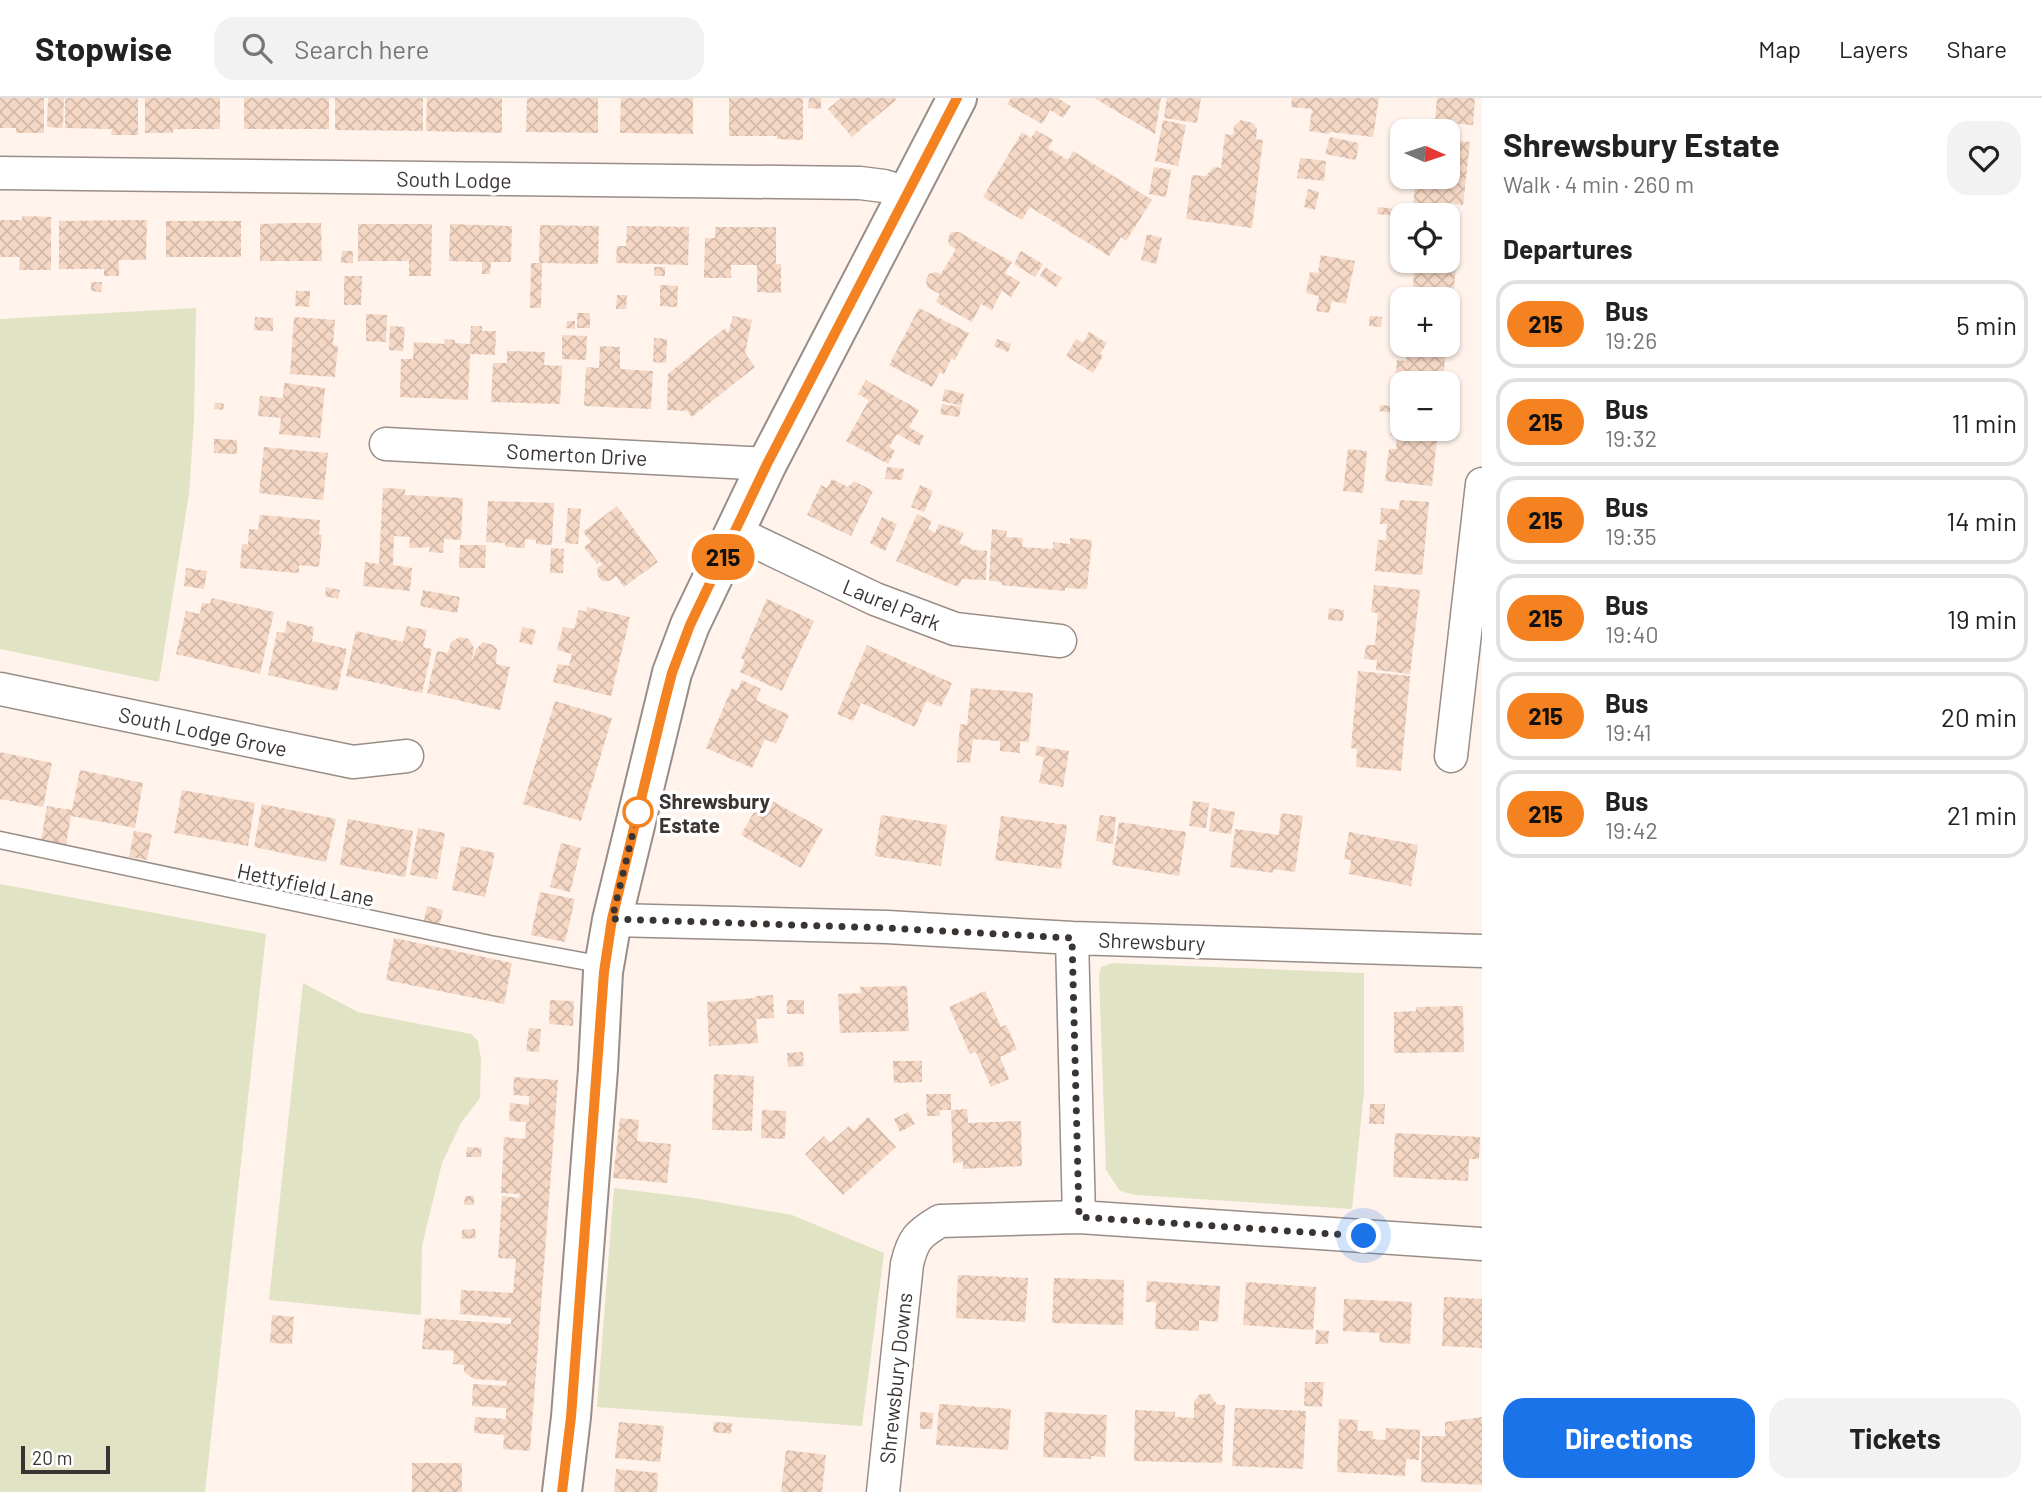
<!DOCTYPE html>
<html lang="en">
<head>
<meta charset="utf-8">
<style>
  body { margin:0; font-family:Barlow,sans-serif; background:#f2f2f2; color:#222; height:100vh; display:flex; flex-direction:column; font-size:26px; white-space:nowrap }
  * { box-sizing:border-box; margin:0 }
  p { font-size:23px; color:#767676 }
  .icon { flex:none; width:38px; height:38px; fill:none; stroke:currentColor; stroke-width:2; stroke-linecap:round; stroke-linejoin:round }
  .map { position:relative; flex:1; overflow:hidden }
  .drawer { display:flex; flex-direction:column; background:#fff; width:560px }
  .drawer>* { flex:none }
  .badge { padding:0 14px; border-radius:23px; font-size:24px; line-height:46px }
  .needle { width:46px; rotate:93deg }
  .fabs { position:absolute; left:1390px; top:21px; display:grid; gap:14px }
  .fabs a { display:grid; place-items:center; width:70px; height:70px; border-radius:14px; background:#fff; box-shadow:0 2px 5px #0004; font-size:35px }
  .scale { position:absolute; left:21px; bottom:18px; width:89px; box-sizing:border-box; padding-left:7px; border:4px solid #3a3532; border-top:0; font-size:19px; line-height:24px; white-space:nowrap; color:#3a3532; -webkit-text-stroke:5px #fff; paint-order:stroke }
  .you { position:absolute; width:35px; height:35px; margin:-18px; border:5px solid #fff; border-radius:50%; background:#1a73e8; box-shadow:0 0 0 10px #1a73e833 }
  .map>.badge { position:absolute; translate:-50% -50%; box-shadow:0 0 0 4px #fff }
  h2 { padding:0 21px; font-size:26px; line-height:63px }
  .round { display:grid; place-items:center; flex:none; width:74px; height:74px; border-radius:21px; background:#f2f2f2 }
  .overview { display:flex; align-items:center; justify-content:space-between; height:119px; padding:0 21px }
  h1 { font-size:33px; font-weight:700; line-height:52px }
  .action { display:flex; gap:14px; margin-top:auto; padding:14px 21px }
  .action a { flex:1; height:80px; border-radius:21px; background:#1a73e8; color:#fff; font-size:28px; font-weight:700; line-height:80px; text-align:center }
  .action a+a { background:#f2f2f2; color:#222 }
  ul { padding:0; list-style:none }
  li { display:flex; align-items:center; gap:21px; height:88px; margin:0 14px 10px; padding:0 7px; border:4px solid #e0e0e0; border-radius:21px }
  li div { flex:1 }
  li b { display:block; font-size:26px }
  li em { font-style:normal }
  li .badge { min-width:77px; font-weight:700; text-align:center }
  header { display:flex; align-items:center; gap:42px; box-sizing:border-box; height:98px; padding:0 35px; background:#fff; border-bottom:2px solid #e0e0e0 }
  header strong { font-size:33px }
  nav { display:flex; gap:38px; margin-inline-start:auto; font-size:24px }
  .search { width:490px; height:63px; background:#f2f2f2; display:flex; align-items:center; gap:18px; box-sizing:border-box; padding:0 24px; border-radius:21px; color:#767676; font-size:26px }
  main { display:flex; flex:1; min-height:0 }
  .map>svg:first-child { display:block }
  .grass { fill:#e0e4c5 }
  .building { fill:url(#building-cross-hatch) }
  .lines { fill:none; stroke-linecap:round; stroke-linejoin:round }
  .service-casing { stroke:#988e87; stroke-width:19 }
  .minor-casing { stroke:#988e87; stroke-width:35 }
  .tertiary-casing { stroke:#988e87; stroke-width:42 }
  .service { stroke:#fff; stroke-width:16 }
  .minor { stroke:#fff; stroke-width:32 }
  .tertiary { stroke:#fff; stroke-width:38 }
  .line-casing { stroke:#fff; stroke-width:16 }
  .line { stroke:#f58220; stroke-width:10 }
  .walk { stroke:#3a3532; stroke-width:7; stroke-dasharray:0 12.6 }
  .stop-dot { fill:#fff; stroke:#f58220; stroke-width:3.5 }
  .labels { text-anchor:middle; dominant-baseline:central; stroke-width:7; stroke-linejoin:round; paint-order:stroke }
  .street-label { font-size:21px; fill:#3a3532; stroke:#fff }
  .stop-label { font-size:21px; font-weight:bold; fill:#3a3532; stroke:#fff; text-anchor:start }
</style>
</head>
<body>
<header>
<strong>Stopwise</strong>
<div class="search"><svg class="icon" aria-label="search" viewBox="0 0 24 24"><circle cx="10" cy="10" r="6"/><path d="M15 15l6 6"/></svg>Search here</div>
<nav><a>Map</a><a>Layers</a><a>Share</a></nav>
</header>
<main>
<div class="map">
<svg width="1482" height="1394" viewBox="0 0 1482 1394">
  <defs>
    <pattern id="building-cross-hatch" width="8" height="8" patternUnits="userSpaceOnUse" patternTransform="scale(1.75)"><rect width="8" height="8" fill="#f4d7c4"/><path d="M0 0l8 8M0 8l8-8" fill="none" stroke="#d2b9a9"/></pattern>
  </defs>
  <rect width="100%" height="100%" fill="#fff3ec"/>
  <path class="grass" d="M196,210l-2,111 -5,75 -30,188 -159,-33v-330z
    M0,786l266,50 -61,558h-205z
    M1113,865l251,10v119l-12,117 -216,-14 -16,-4 -14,-21 -7,-195 2,-8z
    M303,885l55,29 113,22 7,7 3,18 -1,39 -19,25 -19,40 -20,83 -1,69 -152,-15z
    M614,1090l80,10 98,17 92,38 -22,173 -265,-19z"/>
  <path class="building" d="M0,0h44v35h-28v-5h-16z
    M48,0h16l-1,30 -16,-1z
    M65,0h73v37h-27l1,-6 -47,-1z
    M145,0h75v31h-47v4h-28z
    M244,0h85v31h-85z
    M335,0h88v33l-88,-1z
    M427,0h75v35l-76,-2z
    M527,0h71v35l-72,-1z
    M621,0h72v36l-73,-1z
    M729,0h74v42l-26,-1v-3h-48z
    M809,0h12v11l-13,-1z
    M841,0h54l1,2 -44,37 -24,-28z
    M1011,0h49l-1,1 12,7 -8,12 -13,-8 -8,14 -35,-20z
    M1094,0h67l-6,36z
    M1167,0h34l-4,25 -33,-5z
    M1292,0h87l-6,39 -43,-5 -1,2 -20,-3 3,-22 -21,-2z
    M1437,0h38l-2,27 -38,-3z
    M1163,22l23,5 -8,41 -23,-5z
    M1241,22l12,3 4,6 -1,10 7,1 -11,88 -66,-9 6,-44 14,1 8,-9 7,1 4,-34 8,1 1,-9z
    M1036,32l17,10 -5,8 20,12 5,-9 79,49 -26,41 -5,-4 -12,19 -79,-49 -8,13 -39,-23 39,-65 9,6z
    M1330,39l29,6 -3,17 -31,-6z
    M1447,42l23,2 -7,63 -16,-2 -1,12h-34l4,-38h31z
    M1300,60l26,3 -2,20 -27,-3z
    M1154,69l17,3 -5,27 -17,-3z
    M1308,91l11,3 -4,18 -11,-3z
    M1378,109l16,2v7l-17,-2z
    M22,118l29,1v53h-32l1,-13h-20v-37h22z
    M147,122l-1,40h-27v16h-15v-7h-45v-48z
    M166,123h75v36h-75z
    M293,125h28l1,38h-62v-37z
    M358,126h74l-1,52h-22v-15h-51z
    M450,126l62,2 -1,36h-20l-1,12h-8v-12l-33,-1z
    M540,127l59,1 -1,38 -56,-1 -1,45h-11l1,-45h8z
    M627,128l62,1 -1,38 -72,-2 1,-17h9z
    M715,129h61v37h5v29l-24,-1v-27h-26v13h-27l1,-40h10z
    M951,134h8l53,30 -7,11 15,9 -9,15 -9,-6 -10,19 -11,-6 -9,18 -36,-20 4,-8 -13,-7 -1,-7 3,-6 7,-2 5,2 15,-25 -7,-4 -1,-6z
    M1147,136l15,4 -6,26 -15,-4z
    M1447,146l11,1 -6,64h-5v-10h-42l1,-11h7l1,-16 -16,-2 2,-20 2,1v10h45z
    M342,153h11v12h-12z
    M1021,153l22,13 -8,13 -21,-13z
    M1321,157l34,6 -9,43 -14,-3 -3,12 -13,-2 3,-15 -13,-3 4,-21 8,1z
    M654,169h11v9h-11z
    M1045,169l17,11 -6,9 -16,-11z
    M344,178h18l-1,29h-17z
    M91,184h11l-1,10 -10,-1z
    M660,187l18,1 -1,21 -17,-1z
    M296,193h14l-1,16 -14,-1z
    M617,197h10l-1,14h-10z
    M919,210l50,25 -14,27 -4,-1 -7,15 -4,-2 -8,15 -43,-22z
    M577,215h13v15h-13z
    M366,216l21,1 -1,27 -20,-1z
    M733,218l19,4 -7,33 10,14 -63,50 -5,-6 -20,-1 1,-36 57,-46 3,5z
    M1370,218l12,1 -1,10 -12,-1z
    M255,219l18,1v13l-19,-1z
    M294,219l41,3 -2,25 5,1 -3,31 -45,-3z
    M567,223h8v8l-9,-1z
    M390,228l15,1 -2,24 -14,-1z
    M471,228h11v5h14l-1,24 -25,-1 -2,46 -68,-3 1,-38h12l1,-17 30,2 1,-5 10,1v3l15,1z
    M1089,234l18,11 -7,11 3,2 -10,17 -27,-17 10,-17 7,4z
    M562,237l25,1 -1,24 -24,-1z
    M654,240l13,1 -1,24 -13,-1z
    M997,241l14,5 -3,8 -14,-6z
    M1408,247h38l-3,38h-41v10l-8,-1 3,-32 9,1z
    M600,248l20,1v22l33,2 -2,38 -67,-3 2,-39 13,1z
    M507,253l38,1 -1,13 18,1 -2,38 -69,-2 2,-39h14z
    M866,282l53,30 -10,17 15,9 -5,10 -22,-12 -8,13 6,4 -7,13 -42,-23 23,-41 -11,-6z
    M284,285l41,5 -5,50 -41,-4 2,-16 -23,-2 2,-20 23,2z
    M945,291l19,5 -3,12 -19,-5z
    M215,304l9,2 -1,6 -9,-1z
    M942,306l19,3 -2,10 -19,-3z
    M1380,307l22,2v22h36l-6,57 -47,-5 4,-32h7l1,-14h-6l2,-22 -14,-2z
    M214,341l23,1v14l-23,-1z
    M264,349l64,6 -5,47 -64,-7z
    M1348,351l19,2 -4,42 -20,-2z
    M887,369l17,2 -2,11 -17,-1z
    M832,381l16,8 6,-6 19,10 -22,45 -44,-21 14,-30 6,3z
    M920,387l13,6 -9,21 -13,-5z
    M383,390l22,1v6l58,3 -2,42 -17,-1 -1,14 -14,-1 1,-5 -21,1 1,-11 -16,-1 -1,29 19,3 -2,23 -47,-5 2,-24 14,2z
    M1400,402l29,2 -7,73 -47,-4 3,-31h8l1,-16h-7l1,-16 18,2z
    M488,403l66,2 -2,42 -16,-1v-4l-11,-1v9l-19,-1 -1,-4 -19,-1z
    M617,408l41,56 -34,25 -8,-11 -7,5h-7l-5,-7 1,-7 4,-2 -2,-4 -3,3 -13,-17 7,-5 -8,-10z
    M568,410l13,1 -3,35 -13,-1z
    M917,416l15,7 -4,8 7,4 4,-9 10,4 1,-1 14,6 -5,10 15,7 13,1 -1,29 -24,-1 -4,8 -62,-26z
    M260,417l60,5 -1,15h3l-3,32 -20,-2v8l-59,-5 2,-24h6l1,-15 9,1z
    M882,419l15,7 -12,27 -15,-8z
    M992,431l15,2 -1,6 17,1 -1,9 31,2v-7l17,2v-6l22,2 -5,49 -22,-1v3l-64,-6 1,-3 -13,-1z
    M460,447h26l-1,23h-26z
    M551,450l13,1 -1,24h-13z
    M186,470l21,3 -3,18 -20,-3z
    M1374,487l46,5 -10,84 -34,-4 1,-10 -13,-1 2,-14h9l3,-32 -7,-1z
    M326,489l14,3 -2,9 -13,-3z
    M423,492l37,7 -3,16 -37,-7z
    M212,500l62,14 -14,62 -84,-20 10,-43 14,3 2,-11 8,1z
    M767,501l47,22 -32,70 -42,-19 5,-12 -4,-2z
    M587,509l43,10 -19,79 -58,-14 5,-18 11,2 3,-12 -15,-4 6,-23 11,2 5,-19 7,2z
    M1329,510l15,2 -1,11 -15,-1z
    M287,523l27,6 -2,14 35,8 -10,42 -69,-16 9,-43 8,1z
    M407,528l20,4 -4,17 9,2 -10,44 -76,-17 10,-45 47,11z
    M522,529l14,3 -4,15 -13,-3z
    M460,539l9,2 5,9 -2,10 1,1 3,-10 7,-7 10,3 4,4 -1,15 14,3 -10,43 -73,-17 10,-42 11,2 3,-11z
    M867,547l85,38 -11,24 -15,-6 -11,26 -54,-24 -8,18 -16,-7z
    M1358,573l52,5 -9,95 -45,-4 1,-18 -6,-1z
    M742,582l19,9 -5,11 33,15 -13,29 -11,-5 -13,29 -46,-20 26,-60 5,3z
    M971,590l62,5 -4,49 -9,-1v12l-20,-2v-10l-27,-2 -3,24 -13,-1 3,-38 7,1z
    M555,603l57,17 -31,103 -58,-17z
    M1037,648l32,5 -6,36 -24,-4 5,-26 -9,-2z
    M0,654l52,11 -9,44 -43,-8z
    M80,672l63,13 -8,45 -64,-12 -5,29 -25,-4 6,-35 25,4z
    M182,692l73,13 -7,43 -74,-13z
    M763,698l60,33 -22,39 -60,-33z
    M1193,703l16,2 -3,25 -17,-2z
    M262,706l74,15 -10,43 -72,-15z
    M1212,710l23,4 -4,22 -22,-3z
    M1281,715l22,3 -8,56 -21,-3 -1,4 -43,-6 5,-38 44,6z
    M881,717l66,10 -6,41 -66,-10z
    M1100,717l16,2 -3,27 -17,-3z
    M1001,718l66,9 -6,44 -66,-9z
    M348,721l65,12 -8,46 -65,-12z
    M1119,724l67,10 -7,44 -67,-11z
    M418,730l27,5 -8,46 -27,-4z
    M134,733l18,3 -5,26 -18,-3z
    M1349,734l69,13 -7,41 -62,-12 2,-14 -7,-1z
    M561,745l20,5 -11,44 -20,-5z
    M461,748l34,7 -10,44 -33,-7z
    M540,794l35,7 -10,43 -34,-7z
    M427,808l16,4 -3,14 -16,-3z
    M394,840l118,25 -8,41 -118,-24z
    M907,888l2,45 -69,2 -2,-39 23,-1 -1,-6z
    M985,893l16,36 5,-2 11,24 -17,8 9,22 -18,8 -15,-35 -6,2 -21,-47z
    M773,897l1,23 -18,1 2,24 -49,3 -2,-44 48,-4v-2z
    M550,902l24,1 -1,25 -24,-2z
    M787,902h17v14h-17z
    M1463,908l1,46 -70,1v-41l22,-1v-4z
    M529,930l12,1 -2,23 -13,-1z
    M803,954l1,14 -16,1 -1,-14z
    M893,963h29v21l-28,1z
    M714,976l40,2 -2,55 -40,-1z
    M514,979l44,3 -28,371 -27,-2 1,-14 -30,-2 1,-16 31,2v-11l-34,-2 1,-22 33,2 1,-5 -33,-2 -10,-7v-7l-11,-1 1,-13 -32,-2 3,-31 86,6v-6l-51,-4 1,-24 52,3 3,-34 -18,-1 4,-62 17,2 1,-4 -19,-1 3,-56 21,2 1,-17 -17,-1 1,-18 19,2v-9l-16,-1z
    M926,996h25v16h-11v6h-13z
    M1370,1006h15l-1,20h-15z
    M967,1011l1,14 53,-2 1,45 -59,3v-7l-10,1 -2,-53z
    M762,1012l24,1 -1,28 -24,-1z
    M908,1014l7,12 -15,8 -6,-13z
    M868,1019l28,30 -53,48 -38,-41 19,-18 6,7 19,-17 5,5z
    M620,1020l19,2 -2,21 34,3 -4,39 -54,-5z
    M1395,1035l85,4 -1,22h-10l-1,22 -75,-4z
    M467,1049l15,1 -1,9h-15z
    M465,1098h9v9h-10z
    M475,1131l1,9 -14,1v-9z
    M958,1177l70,3 -3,44 -69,-4z
    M1054,1180l70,2 -1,45 -71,-2z
    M1147,1183l73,5 -2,36 -19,-2v11l-44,-2 1,-27h-10z
    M1246,1184l70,5 -3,43 -70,-5z
    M1444,1199l38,2v49l-40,-2z
    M1344,1201l68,3 -2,42 -31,-2 1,-9 -37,-2z
    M272,1217l22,2 -2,27 -22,-1z
    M1316,1232l13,1 -1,13h-13z
    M1305,1284h19l-2,25 -18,-1z
    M1200,1296h10l7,11h8l-3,58 -88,-2 1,-51 40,2v5l19,1v-17z
    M939,1306l72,5 -3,41 -72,-5z
    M1235,1310l71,3 -3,58 -71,-3z
    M920,1314l13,1 -1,16h-12z
    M1045,1314l62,3 -2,42 -14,-1v3l-48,-2z
    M1482,1319v68l-61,-3 1,-46h23v-14z
    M1339,1321l19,1 -1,11h16v8l12,1 1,-12 34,2 -1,30 -13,-1 -1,17 -68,-4z
    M619,1324l45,4 -4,36 -45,-4z
    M714,1324l18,1 -1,11 -18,-2z
    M786,1352l40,5 -4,37h-41z
    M412,1365h50v29h-50z
    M616,1371l42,4 -1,19h-43z"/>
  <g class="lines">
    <g class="service-casing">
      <path id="service" d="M0,742l490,104 114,21"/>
    </g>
    <g class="minor-casing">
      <path id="minor" d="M0,75l860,10 24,3 23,7
        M386,346l381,20
        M735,434l140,67 80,30 105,12
        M0,591l353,73 54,-6
        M1451,658l31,-272
        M612,822l275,7 185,11 410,13
        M1072,840l7,279
        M883,1394l24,-228c6,-25 11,-30 33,-43l139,-4 403,27"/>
    </g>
    <g class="tertiary-casing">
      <path id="tertiary" d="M562,1394l9,-75 27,-348 5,-97 9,-52 60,-247 18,-48 77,-161 190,-366"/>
    </g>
    <use href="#service" class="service"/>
    <use href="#minor" class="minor"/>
    <use href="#tertiary" class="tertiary"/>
  </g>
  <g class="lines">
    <g class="line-casing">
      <path id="line" d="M562,1394l9,-75 33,-445 8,-53 52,-215 8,-31 18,-48 77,-161 190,-366"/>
    </g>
    <use href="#line" class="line"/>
    <path class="walk" d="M638,714l-26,107 275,9 185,10 7,279 285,19"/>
  </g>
  <circle class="stop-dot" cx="638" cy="714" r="14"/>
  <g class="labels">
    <g class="street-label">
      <text transform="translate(454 81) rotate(1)">South Lodge</text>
      <text transform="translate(577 356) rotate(3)">Somerton Drive</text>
      <text transform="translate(892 506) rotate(22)">Laurel Park</text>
      <text transform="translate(203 633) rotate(12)">South Lodge Grove</text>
      <text transform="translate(306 786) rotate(12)">Hettyfield Lane</text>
      <text transform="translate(1152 843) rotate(2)">Shrewsbury</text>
      <text transform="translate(895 1280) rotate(-84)">Shrewsbury Downs</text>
    </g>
    <g class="stop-label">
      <text x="659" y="702">Shrewsbury<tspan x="659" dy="24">Estate</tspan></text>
    </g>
  </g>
</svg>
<div class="fabs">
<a><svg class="needle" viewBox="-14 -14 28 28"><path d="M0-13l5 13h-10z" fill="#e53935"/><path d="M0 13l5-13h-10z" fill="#767676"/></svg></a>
<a><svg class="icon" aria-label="locate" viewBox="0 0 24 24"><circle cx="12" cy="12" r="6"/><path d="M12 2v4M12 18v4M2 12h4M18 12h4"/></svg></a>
<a>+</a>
<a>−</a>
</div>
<div class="scale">20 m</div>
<div class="you" style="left:1364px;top:1138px"></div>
<b class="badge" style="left:723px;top:459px;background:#f58220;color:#111">215</b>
</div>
<section class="drawer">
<div class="overview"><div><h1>Shrewsbury Estate</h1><p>Walk · 4 min · 260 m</p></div><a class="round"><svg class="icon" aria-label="heart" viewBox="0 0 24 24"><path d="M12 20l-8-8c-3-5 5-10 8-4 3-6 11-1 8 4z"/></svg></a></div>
<h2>Departures</h2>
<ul>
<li><span class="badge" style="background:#f58220;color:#111">215</span><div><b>Bus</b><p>19:26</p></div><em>5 min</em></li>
<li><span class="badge" style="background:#f58220;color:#111">215</span><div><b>Bus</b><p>19:32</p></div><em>11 min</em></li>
<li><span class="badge" style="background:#f58220;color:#111">215</span><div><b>Bus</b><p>19:35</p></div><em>14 min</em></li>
<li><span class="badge" style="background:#f58220;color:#111">215</span><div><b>Bus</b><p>19:40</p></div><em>19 min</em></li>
<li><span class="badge" style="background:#f58220;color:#111">215</span><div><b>Bus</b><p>19:41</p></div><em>20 min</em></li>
<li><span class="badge" style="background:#f58220;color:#111">215</span><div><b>Bus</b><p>19:42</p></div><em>21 min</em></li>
</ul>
<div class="action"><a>Directions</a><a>Tickets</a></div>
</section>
</main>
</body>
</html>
